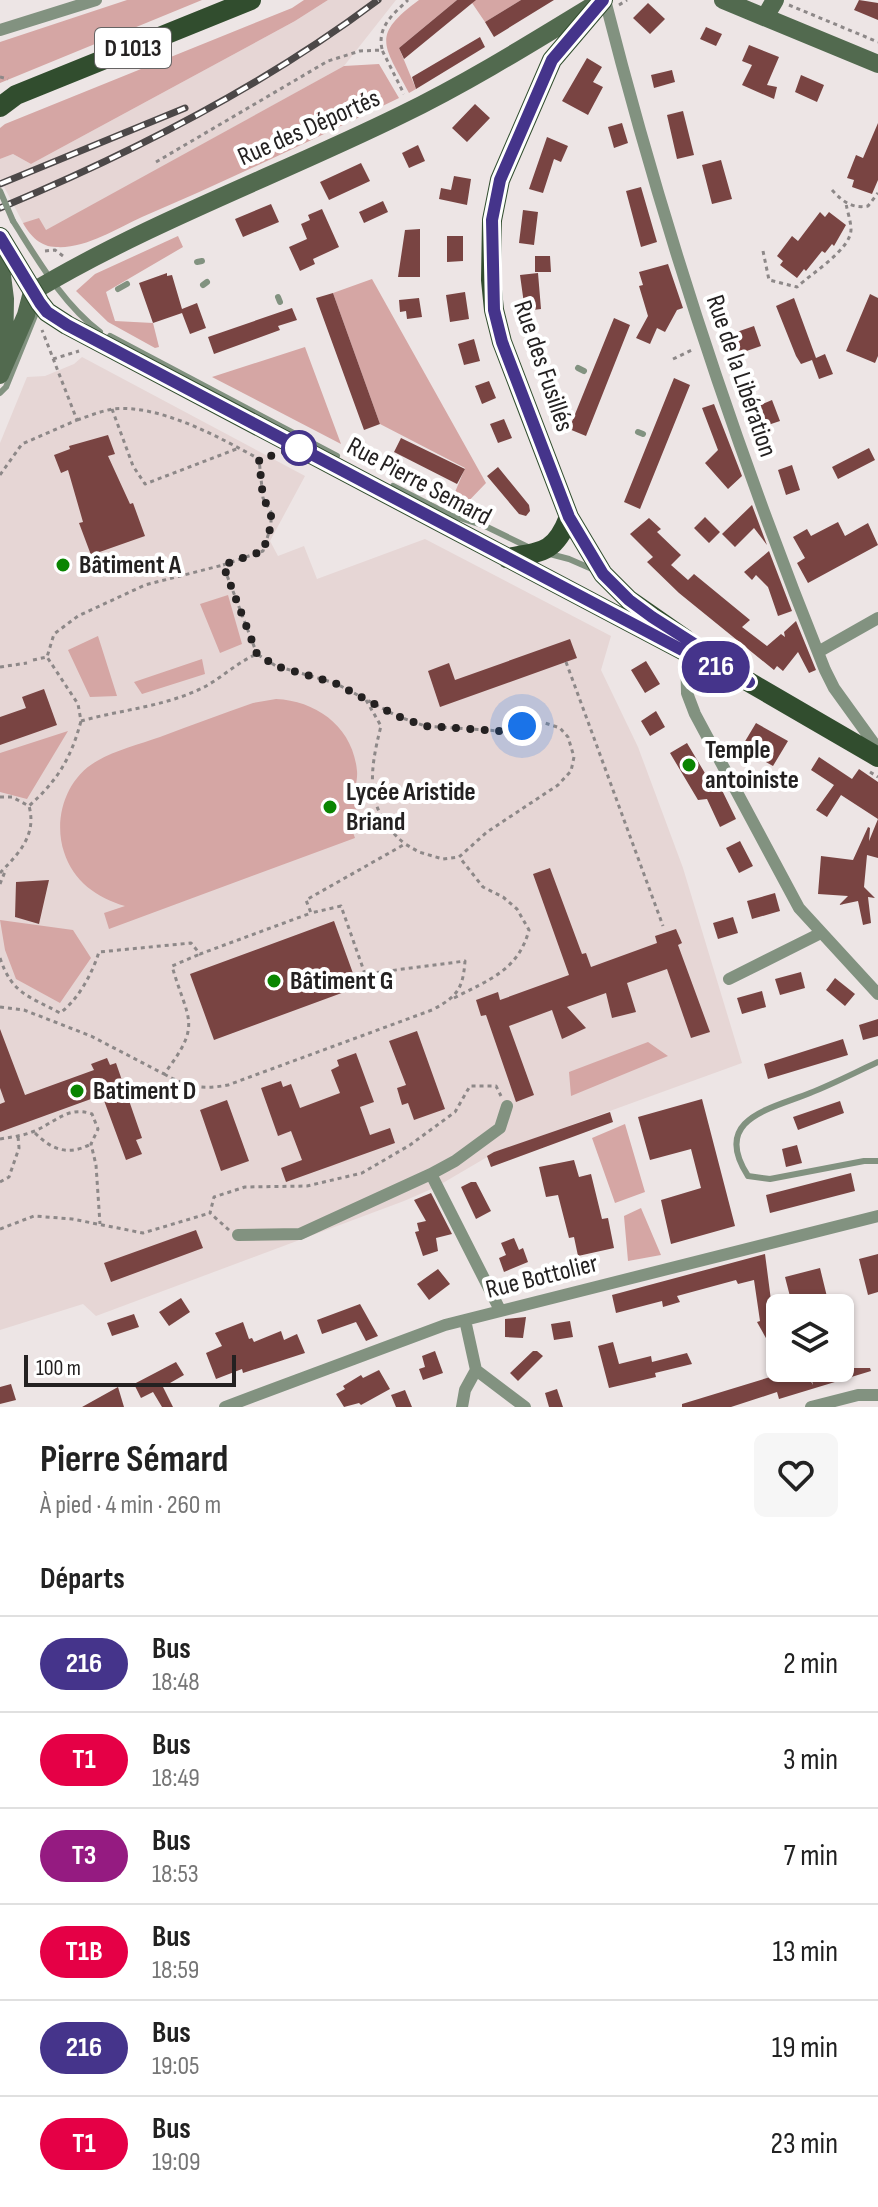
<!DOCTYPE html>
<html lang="fr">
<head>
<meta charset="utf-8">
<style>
  body { margin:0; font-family:"Sofia Sans Condensed",sans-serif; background:#f6f6f6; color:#222; height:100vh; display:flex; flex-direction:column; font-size:30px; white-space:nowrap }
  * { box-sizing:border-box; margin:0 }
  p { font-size:26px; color:#767676 }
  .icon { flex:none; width:44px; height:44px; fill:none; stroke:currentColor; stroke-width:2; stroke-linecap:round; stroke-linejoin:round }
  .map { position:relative; height:1407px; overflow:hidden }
  .drawer { display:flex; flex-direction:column; background:#fff; flex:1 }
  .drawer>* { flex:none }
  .badge { padding:0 16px; border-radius:26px; font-size:28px; line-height:52px }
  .controls { position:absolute; left:766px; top:1294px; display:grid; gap:16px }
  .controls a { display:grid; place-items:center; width:88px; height:88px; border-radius:12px; background:#fff; box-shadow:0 2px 6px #0004; font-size:40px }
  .scale { position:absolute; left:24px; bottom:20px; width:212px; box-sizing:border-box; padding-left:8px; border:4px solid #242121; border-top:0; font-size:22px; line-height:28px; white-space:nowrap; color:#242121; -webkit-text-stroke:6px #fff; paint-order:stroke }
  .you { position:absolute; width:40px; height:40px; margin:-20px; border:6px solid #fff; border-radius:50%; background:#1a73e8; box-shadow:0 0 0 12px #1a73e833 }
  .map>.badge { position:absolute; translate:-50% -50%; box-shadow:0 0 0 4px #fff }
  h2 { padding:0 40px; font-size:30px; line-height:72px }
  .round { display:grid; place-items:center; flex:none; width:84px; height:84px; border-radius:12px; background:#f6f6f6 }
  .overview { display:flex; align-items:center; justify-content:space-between; height:136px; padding:0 40px }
  h1 { font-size:38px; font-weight:700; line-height:60px }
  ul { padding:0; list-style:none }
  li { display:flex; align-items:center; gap:24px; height:96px; padding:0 40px; border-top:2px solid #e0e0e0 }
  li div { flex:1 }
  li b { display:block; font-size:30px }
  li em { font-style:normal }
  li .badge { min-width:88px; font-weight:700; text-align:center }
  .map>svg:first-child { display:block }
  .built { fill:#e6d6d5 }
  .green { fill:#d5a6a4 }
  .building { fill:#794442 }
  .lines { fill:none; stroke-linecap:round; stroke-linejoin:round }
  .path { stroke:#8d8888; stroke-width:3; stroke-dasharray:4 4; stroke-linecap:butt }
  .lane { stroke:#829280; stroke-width:6 }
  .street { stroke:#829280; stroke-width:12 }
  .secondary { stroke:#526a4f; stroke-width:18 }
  .primary { stroke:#314d2e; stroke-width:20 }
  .rail-casing { stroke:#4c4848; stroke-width:7 }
  .rail { stroke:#fff; stroke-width:4; stroke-dasharray:12; stroke-linecap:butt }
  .lane-bridge { stroke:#829280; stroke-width:6 }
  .line-casing { stroke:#fff; stroke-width:18 }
  .line { stroke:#45348b; stroke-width:12 }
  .walk { stroke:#242121; stroke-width:8; stroke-dasharray:0 14.4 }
  .stop-dot { fill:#fff; stroke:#45348b; stroke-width:4 }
  .poi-dot { fill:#0a8501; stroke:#fff; stroke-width:3 }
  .labels { text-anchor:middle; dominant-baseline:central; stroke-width:8; stroke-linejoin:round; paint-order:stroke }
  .shield { fill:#fff; stroke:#666464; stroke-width:2 }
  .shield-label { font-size:24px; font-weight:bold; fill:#242121 }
  .street-label { font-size:26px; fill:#242121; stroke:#fff }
  .poi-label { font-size:26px; font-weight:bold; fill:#242121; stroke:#fff; text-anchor:start }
</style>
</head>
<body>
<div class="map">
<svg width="878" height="1407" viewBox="0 0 878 1407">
  <rect width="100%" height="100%" fill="#ede5e5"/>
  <path class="built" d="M328,0h68l-52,66 -298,165 -7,-12 -16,4 -23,-44v-20l13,-5 18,10 264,-143z
    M82,357l223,119 -35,65 8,15 26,-10 13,33 108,-40 186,97 -10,34 37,77 45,121 59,195 -248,90 -58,34 -32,14 -308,115 -13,-12 -83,26v-887l27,-66 18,-1 29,-12z"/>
  <path class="green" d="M127,0h75l-202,83v-41z
    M304,0h24l-33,21 -264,143 -18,-10 -13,5v-31l5,-4 287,-116z
    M419,0h38l-58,48 17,41 -7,4c-25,-48 -39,-57 10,-93z
    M470,0h51l-36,22z
    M379,64l20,34c-85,41 -170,82 -257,119 -26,12 -57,32 -86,30 -15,0 -26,-11 -33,-24l16,-5 7,12 298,-164z
    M178,236l5,11 -77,45 9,29 38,2 6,24 -4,1 -47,-26 -32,-31 19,-17z
    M372,279l114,204 -25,26 -8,-12 12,-29 -85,-44 -47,-131z
    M305,347l36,97 -129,-67z
    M228,595l14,49 -22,9 -20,-49z
    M98,636l19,60 -27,1 -22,-47z
    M202,659l3,15 -63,20 -8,-12z
    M276,699c41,2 77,28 81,72 1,10 -4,22 -3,31 1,6 5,13 7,18l-11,4 5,14 -246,91 -5,-16 21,-7c-28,-8 -52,-25 -61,-54 -11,-33 2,-74 33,-91 19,-11 43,-17 63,-24 31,-12 62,-23 93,-34z
    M68,731l-41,68 -27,-7v-39z
    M0,920l73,10 18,28 -31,45 -44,-24 -11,-29z
    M648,1042l20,14 -97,40 -2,-24z
    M625,1124l20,68 -30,11 -23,-65z
    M641,1208l20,47 -33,6 -4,-45z"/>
  <path class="building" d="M457,0h19l-72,59 -5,-11z
    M521,0h33l-60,37 -9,-15z
    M859,0l19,3v17l-24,-10z
    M648,3l17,16 -15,15 -17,-16z
    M706,27l16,7 -6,12 -16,-7z
    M480,37l5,10 -69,42 -4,-12z
    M749,45l30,12 -12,28 10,2 -3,12 -32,-14 10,-20 -10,-4z
    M587,58l15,9 -9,15 10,5 -15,28 -26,-14z
    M672,70l3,12 -21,6 -3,-13z
    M801,75l23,10 -7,17 -22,-10z
    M475,104l15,14 -23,24 -15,-14z
    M683,111l11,44 -17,4 -10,-44z
    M622,123l6,20 -14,5 -6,-21z
    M878,123v57l-6,14 -20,-7 2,-7 -7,-2 9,-23 7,3z
    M547,137l21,9 -7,16 -7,-3 -11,34 -14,-4z
    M418,145l7,16 -16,7 -7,-15z
    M721,160l11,39 -20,5 -10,-39z
    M361,163l9,18 -41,19 -9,-18z
    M454,176l17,3 -4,26 -28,-6 2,-11 10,2z
    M641,187l16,55 -16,5 -15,-56z
    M383,201l5,11 -24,11 -5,-11z
    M271,204l8,18 -36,15 -8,-18z
    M322,209l17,38 -26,12 2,5 -15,7 -11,-24 18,-8 -6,-15 9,-4 -2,-5z
    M523,210l15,2 -4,33 -15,-2z
    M820,212l5,5 4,-5 17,13 -12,21 -2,-2 -7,9 -3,-2 -16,20 -2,-2 -7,9 -17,-13 3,-4 -6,-5 15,-20 6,5z
    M420,229v48h-22l7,-47z
    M447,236h16v25l-16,1z
    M535,256h15l1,16h-16z
    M668,264l15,44 -6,2 -12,22 -8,-4 -7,16 -14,-6 12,-22 -9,-30 4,-1 -4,-13z
    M167,273v3l5,-1 10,34 15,-6 9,25 -16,6 -8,-21 -29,10 -14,-40z
    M538,273l3,36 -16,2 -5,-36z
    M465,292l4,27 -19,3 -4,-27z
    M333,293l47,131 -16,6 -48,-132z
    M870,294l8,4v58l-3,7 -29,-12z
    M419,298l3,19 -15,2 -1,-8 -6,1 -1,-12z
    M794,298l22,60 9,-4 8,20 -14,5 -7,-19 -11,4 -5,-8 -20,-50z
    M292,308l5,12 -19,6 2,4 -66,24 -6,-17z
    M614,318l16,7 -44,111 -17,-7z
    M754,326l7,20 -23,8 -7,-20z
    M474,339l6,22 -16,4 -6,-21z
    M674,378l16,7 -50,124 -16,-7z
    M489,381l7,17 -14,6 -7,-18z
    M772,400l8,21 -15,5 -7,-20z
    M714,404l28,72 -14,13 -23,-26 13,-13 -16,-42z
    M504,419l8,19 -14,5 -8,-19z
    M108,435l7,19 -7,2 22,48 3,-1 12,33 -54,19 -12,-32 4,-1 -15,-52 -7,3 -7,-18 16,-6 -1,-3z
    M401,438l64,31 -8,15 -63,-32z
    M869,448l6,12 -37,19 -6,-12z
    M792,465l8,25 -14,5 -8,-25z
    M498,467l31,38 1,6 -4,5 -7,-2 -32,-38z
    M752,505l15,40 -13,-17 -19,19 -13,-13z
    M705,517l15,15 -11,11 -15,-15z
    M649,518l12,11 -4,3 24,23 -10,10 17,15 6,-6 56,46 -8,7 25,19 14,-12 4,3 -1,-5 12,-11 20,49 -7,3 -11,-21 -15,19 -6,-5 -3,4 -95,-77 -32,-31 6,-5 -23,-23z
    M838,522l7,14 23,-13 10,22 -70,38 -11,-20 8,-5 -12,-21 14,-8 4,7z
    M769,551l23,60 -14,5 -10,-29 -12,-12 -4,5 -8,-8z
    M570,639l7,19 -137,49 -12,-36 21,-8 6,17z
    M646,661l14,23 -15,9 -14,-23z
    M44,689l13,36 -57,20v-28l26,-9 -4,-11z
    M656,711l9,16 -15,9 -9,-15z
    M756,723l32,18 -15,25 -32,-18z
    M687,743l25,42 6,-3 18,37 -16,8 -13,-28 -9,1 -28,-47z
    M819,757l33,22 7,-10 19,13v37l-37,-24 -14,22 -11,-7 18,-25 -23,-15z
    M878,819v39l-11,-3 -3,32 11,11 -7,-1 3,26 -8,2 -5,-24 -19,4 9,-9 -30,-2 3,-38 32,4 15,-33 2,1 -1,13z
    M740,841l13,25 -14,7 -13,-25z
    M550,868l32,86 4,-1 5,14 66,-24 -2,-7 21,-7 6,14 -4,2 32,87 -19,6 -24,-69 -40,14 9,29 -24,6 -6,-25 -39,14 19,21 -24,11 -10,-29 -43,16 25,69 -18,7 -30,-87 -5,1 -5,-16 22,-8 2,8 69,-25 -36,-101z
    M49,880l-10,44 -24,-7 1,-35z
    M775,893l5,18 -28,8 -5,-18z
    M733,917l5,16 -20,6 -5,-16z
    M334,921l24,66 -144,53 -24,-66z
    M801,972l4,16 -25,7 -5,-16z
    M835,978l20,16 -10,12 -19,-16z
    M762,991l4,16 -24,7 -5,-16z
    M878,1019v17l-15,4 -4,-15z
    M0,1029l25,66 69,-25 -3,-6 16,-6 3,7 6,-2 26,75 -6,2 6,14 -16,6 -24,-65 -102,37v-28l5,-2 -5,-14z
    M417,1031l28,78 -31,11 -6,-17 -6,2 -5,-17 9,-3 -17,-44z
    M843,1039l5,16 -80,24 -4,-15z
    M356,1053l18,49 -14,5 10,28 20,-7 5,15 -109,39 -5,-14 21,-8 -11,-29 -13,5 -17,-48 20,-7 2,6 8,-3 9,24 40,-15 -9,-23 8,-4 -2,-6z
    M702,1099l33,127 -64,18 -10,-44 40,-12 -10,-39 -41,11 -12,-43z
    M227,1100l22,61 -28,10 -21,-61z
    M840,1101l4,12 -46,17 -5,-13z
    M610,1112l3,10 -122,45 -4,-11 7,-4z
    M797,1145l5,18 -16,4 -4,-18z
    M574,1160l5,17 12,-3 11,45 6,-1 6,30 -36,8 -4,-19 -5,1 -11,-43 -12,2 -7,-30z
    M851,1173l4,18 -85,22 -4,-18z
    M471,1182h5l15,29 -15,8 -15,-32z
    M431,1193l21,41 -16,4 2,13 -15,5 -8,-24 4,-1 -2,-8 9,-2 -12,-21z
    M196,1230l7,18 -92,34 -7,-19z
    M514,1238l5,12 4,-2 5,14 -24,10 -5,-14 7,-3 -5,-12z
    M765,1254l7,54h-6l14,23v32l-23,-41 3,-1 -6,-41 -16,4 -2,-4 -59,16 3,6 -17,5 -1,-6 -46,12 -4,-18z
    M878,1254v38l-10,3 -9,-36z
    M820,1268l9,37 -12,3h-24l-8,-31z
    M438,1269l12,15 -21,16 -12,-16z
    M181,1298l9,14 -21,14 -10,-14z
    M360,1304l18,32 -12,5 -10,-19 -34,12 -5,-14z
    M134,1314l5,13 -27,9 -5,-13z
    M526,1317l-3,21 -18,-1v-18z
    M570,1321l3,16 -19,3 -3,-16z
    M243,1322l6,17 3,-1 2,4 27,-11 3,9 13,-6 8,19 -62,20 -1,-4 -26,10 -10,-26 16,-7 -7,-13z
    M613,1342l6,22 32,-8 1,6 35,-9 5,11 -37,9 1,4 -47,11 -11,-42z
    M840,1345h3l7,23h20l1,3 -92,28 -2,-7 -46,15h-49v-3l98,-30v7l26,-8 7,12 -3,-13 11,-4h19z
    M435,1351l8,22 -20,7 -4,-11 6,-2 -3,-11z
    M533,1351h4l6,5 -25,25 -8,-8z
    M176,1362l8,13 -21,12 10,20h-11l-9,-15 -12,6 -7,-14z
    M379,1370l11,19 -29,16 -2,-2 -15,4 -8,-13 9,-5 -2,-3 18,-11 2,3z
    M11,1384l5,16 -16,4v-17z
    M118,1387l6,20h-42z
    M557,1389l6,18h-14l-4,-14z
    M405,1390l7,17h-16l-5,-12z"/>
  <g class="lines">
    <path class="path" d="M619,5l8,-5
      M789,5l89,37
      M382,49c-5,-22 11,-35 26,-49
      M0,77l8,2
      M156,162l172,-101 32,-10 22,-1 22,44
      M832,190c10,11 20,19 36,16l10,-13
      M45,251l10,-1 8,6
      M763,251l6,29 28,7c15,-14 53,-37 54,-57 0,-9 -4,-19 -5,-27
      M53,359l26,-8
      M673,359l21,-10
      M112,409l21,57 12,18 94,-36
      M77,420c12,-4 24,-9 36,-11 46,-5 106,28 146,50l4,39 8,14v14l-8,25 -40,14 34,89
      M0,475l22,-31 55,-24 -35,-90
      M33,660l14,-3 7,-23 24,-18 67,-31 78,-20
      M566,662l97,264
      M0,667l27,-4
      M366,700l15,26c-12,47 -17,84 24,118
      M870,772l8,5
      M0,797h12l17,9c29,-26 42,-48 52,-85
      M0,873c19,-20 37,-38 29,-67
      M0,884l6,-15
      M0,958c12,36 29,38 60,55 18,-13 32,-39 39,-61l92,-9 9,11 111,-41 -5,-13 99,-56 14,8 24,7 16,-2 28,-25 71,-47 13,-14 3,-14 -6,-20 -8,-9 -15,-5 -45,8 -75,-5 -28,-10 -62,-33 -59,-17 -19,-12c-22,9 -38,27 -59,36 -37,17 -78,20 -117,31l-3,-17 -31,-47
      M454,998c34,-18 64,-27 75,-68l-12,-21 -14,-12 -20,-10 -23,-29
      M0,1007l24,3 67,26 73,38c39,-51 24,-52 8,-108l28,-12
      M164,1074c24,13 37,16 64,11l204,-75c25,-13 31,-21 33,-49l-100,13 -24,-68 -30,7
      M35,1133c17,17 33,23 56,11
      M0,1139c11,-2 22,-3 32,-7 22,-8 35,-27 60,-18l6,15 -7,15 5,21 4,59
      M0,1182l9,-5 10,-29 -1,-12
      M0,1229l34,-13 38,3 71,14 67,-20
      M229,1230l-19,-17 4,-16 31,-10 62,-1 55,-13 48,-28 45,-33 15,-26h26l5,10"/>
    <path class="lane" d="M13,221c25,39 49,82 87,111
      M197,262l5,-1
      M203,285l4,-3
      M118,289l9,-5
      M278,297l2,5
      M110,336l227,120
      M578,368l6,3
      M0,393l6,-6 32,-79
      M638,432l5,2
      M393,486l57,29 35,11 43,21
      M546,553l23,6 23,10
      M878,1062c-22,10 -45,22 -68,31 -40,16 -99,26 -62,83l22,3 94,-18h14"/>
    <path class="street" d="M605,0c58,228 132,452 220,670l9,18 44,61
      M0,30l96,-30
      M686,652l1,41 8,21 104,194 79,86
      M818,652l60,-34
      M729,979l92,-46
      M431,1174l24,-13 45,-33 7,-22
      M238,1235l62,-1 131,-60 69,136
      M476,1370l49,37
      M225,1407l220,-82 433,-109
      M462,1407l3,-17 11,-20 -11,-50
      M811,1407l47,-12h20"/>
    <path class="secondary" d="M723,0l155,64
      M765,17l10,-17
      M0,260l5,39 -1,60
      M0,375l26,-60 6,-23c117,-70 247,-117 369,-177 68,-33 132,-73 196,-112"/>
    <path class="primary" d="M603,0l-51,60 -52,120 -8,40 -1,60 3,30 8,32 67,175 34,57 26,26 56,39
      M0,107l16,-12 235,-95
      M0,237l40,66 7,9 20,13 619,327 63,30 129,75
      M507,558c35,-6 48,-5 62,-41"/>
    <g class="rail-casing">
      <path id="rail" d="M0,184l185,-76
        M0,208c132,-55 264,-122 378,-208"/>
    </g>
    <use href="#rail" class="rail"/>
    <path class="lane-bridge" d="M0,191l13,30"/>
  </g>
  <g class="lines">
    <g class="line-casing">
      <path id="line" d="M0,237l40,66 7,9 20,13 619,327 63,30 -25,-19 -72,-46 -23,-17 -26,-26 -34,-57 -67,-175 -8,-32 -2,-90 8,-40 52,-120 51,-60"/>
    </g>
    <use href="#line" class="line"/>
    <path class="walk" d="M299,448l-40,11 4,39 8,14v14l-8,25 -40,14 34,89 19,12 59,17 62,33 28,10 75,5 22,-5"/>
  </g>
  <circle class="stop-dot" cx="299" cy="448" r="16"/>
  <g class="poi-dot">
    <circle cx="63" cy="565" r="8"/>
    <circle cx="689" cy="765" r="8"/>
    <circle cx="330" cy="807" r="8"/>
    <circle cx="274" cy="981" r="8"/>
    <circle cx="77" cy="1091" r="8"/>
  </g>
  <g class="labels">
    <rect class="shield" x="95" y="28" width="76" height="40" rx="6"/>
    <g class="shield-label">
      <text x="133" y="48">D 1013</text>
    </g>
    <g class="street-label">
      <text transform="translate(309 128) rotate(-24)">Rue des Déportés</text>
      <text transform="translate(543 366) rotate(71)">Rue des Fusillés</text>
      <text transform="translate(741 376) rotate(71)">Rue de la Libération</text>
      <text transform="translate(419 482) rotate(28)">Rue Pierre Semard</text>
      <text transform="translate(542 1277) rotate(-14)">Rue Bottolier</text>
    </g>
    <g class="poi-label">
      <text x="79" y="565">Bâtiment A</text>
      <text x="705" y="750">Temple<tspan x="705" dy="30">antoiniste</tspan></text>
      <text x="346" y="792">Lycée Aristide<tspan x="346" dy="30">Briand</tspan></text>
      <text x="290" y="981">Bâtiment G</text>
      <text x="93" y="1091">Batiment D</text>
    </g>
  </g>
</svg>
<div class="controls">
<a><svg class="icon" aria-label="layers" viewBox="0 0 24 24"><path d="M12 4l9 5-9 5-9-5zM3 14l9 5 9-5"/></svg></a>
</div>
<div class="scale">100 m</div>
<div class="you" style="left:522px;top:726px"></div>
<b class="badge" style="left:716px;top:667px;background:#45348b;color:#fff">216</b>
</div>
<section class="drawer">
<div class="overview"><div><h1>Pierre Sémard</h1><p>À pied · 4 min · 260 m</p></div><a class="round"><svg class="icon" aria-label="heart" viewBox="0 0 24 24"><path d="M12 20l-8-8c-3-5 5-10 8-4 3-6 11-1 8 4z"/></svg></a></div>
<h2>Départs</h2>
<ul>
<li><span class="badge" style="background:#45348b;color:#fff">216</span><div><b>Bus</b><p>18:48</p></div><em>2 min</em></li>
<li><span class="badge" style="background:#e50046;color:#fff">T1</span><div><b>Bus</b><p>18:49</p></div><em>3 min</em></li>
<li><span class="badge" style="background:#951b81;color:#fff">T3</span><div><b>Bus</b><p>18:53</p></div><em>7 min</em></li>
<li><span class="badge" style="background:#e50046;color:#fff">T1B</span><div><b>Bus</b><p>18:59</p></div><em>13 min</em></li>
<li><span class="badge" style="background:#45348b;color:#fff">216</span><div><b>Bus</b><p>19:05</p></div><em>19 min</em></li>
<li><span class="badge" style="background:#e50046;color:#fff">T1</span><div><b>Bus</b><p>19:09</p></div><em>23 min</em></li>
</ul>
</section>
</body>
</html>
